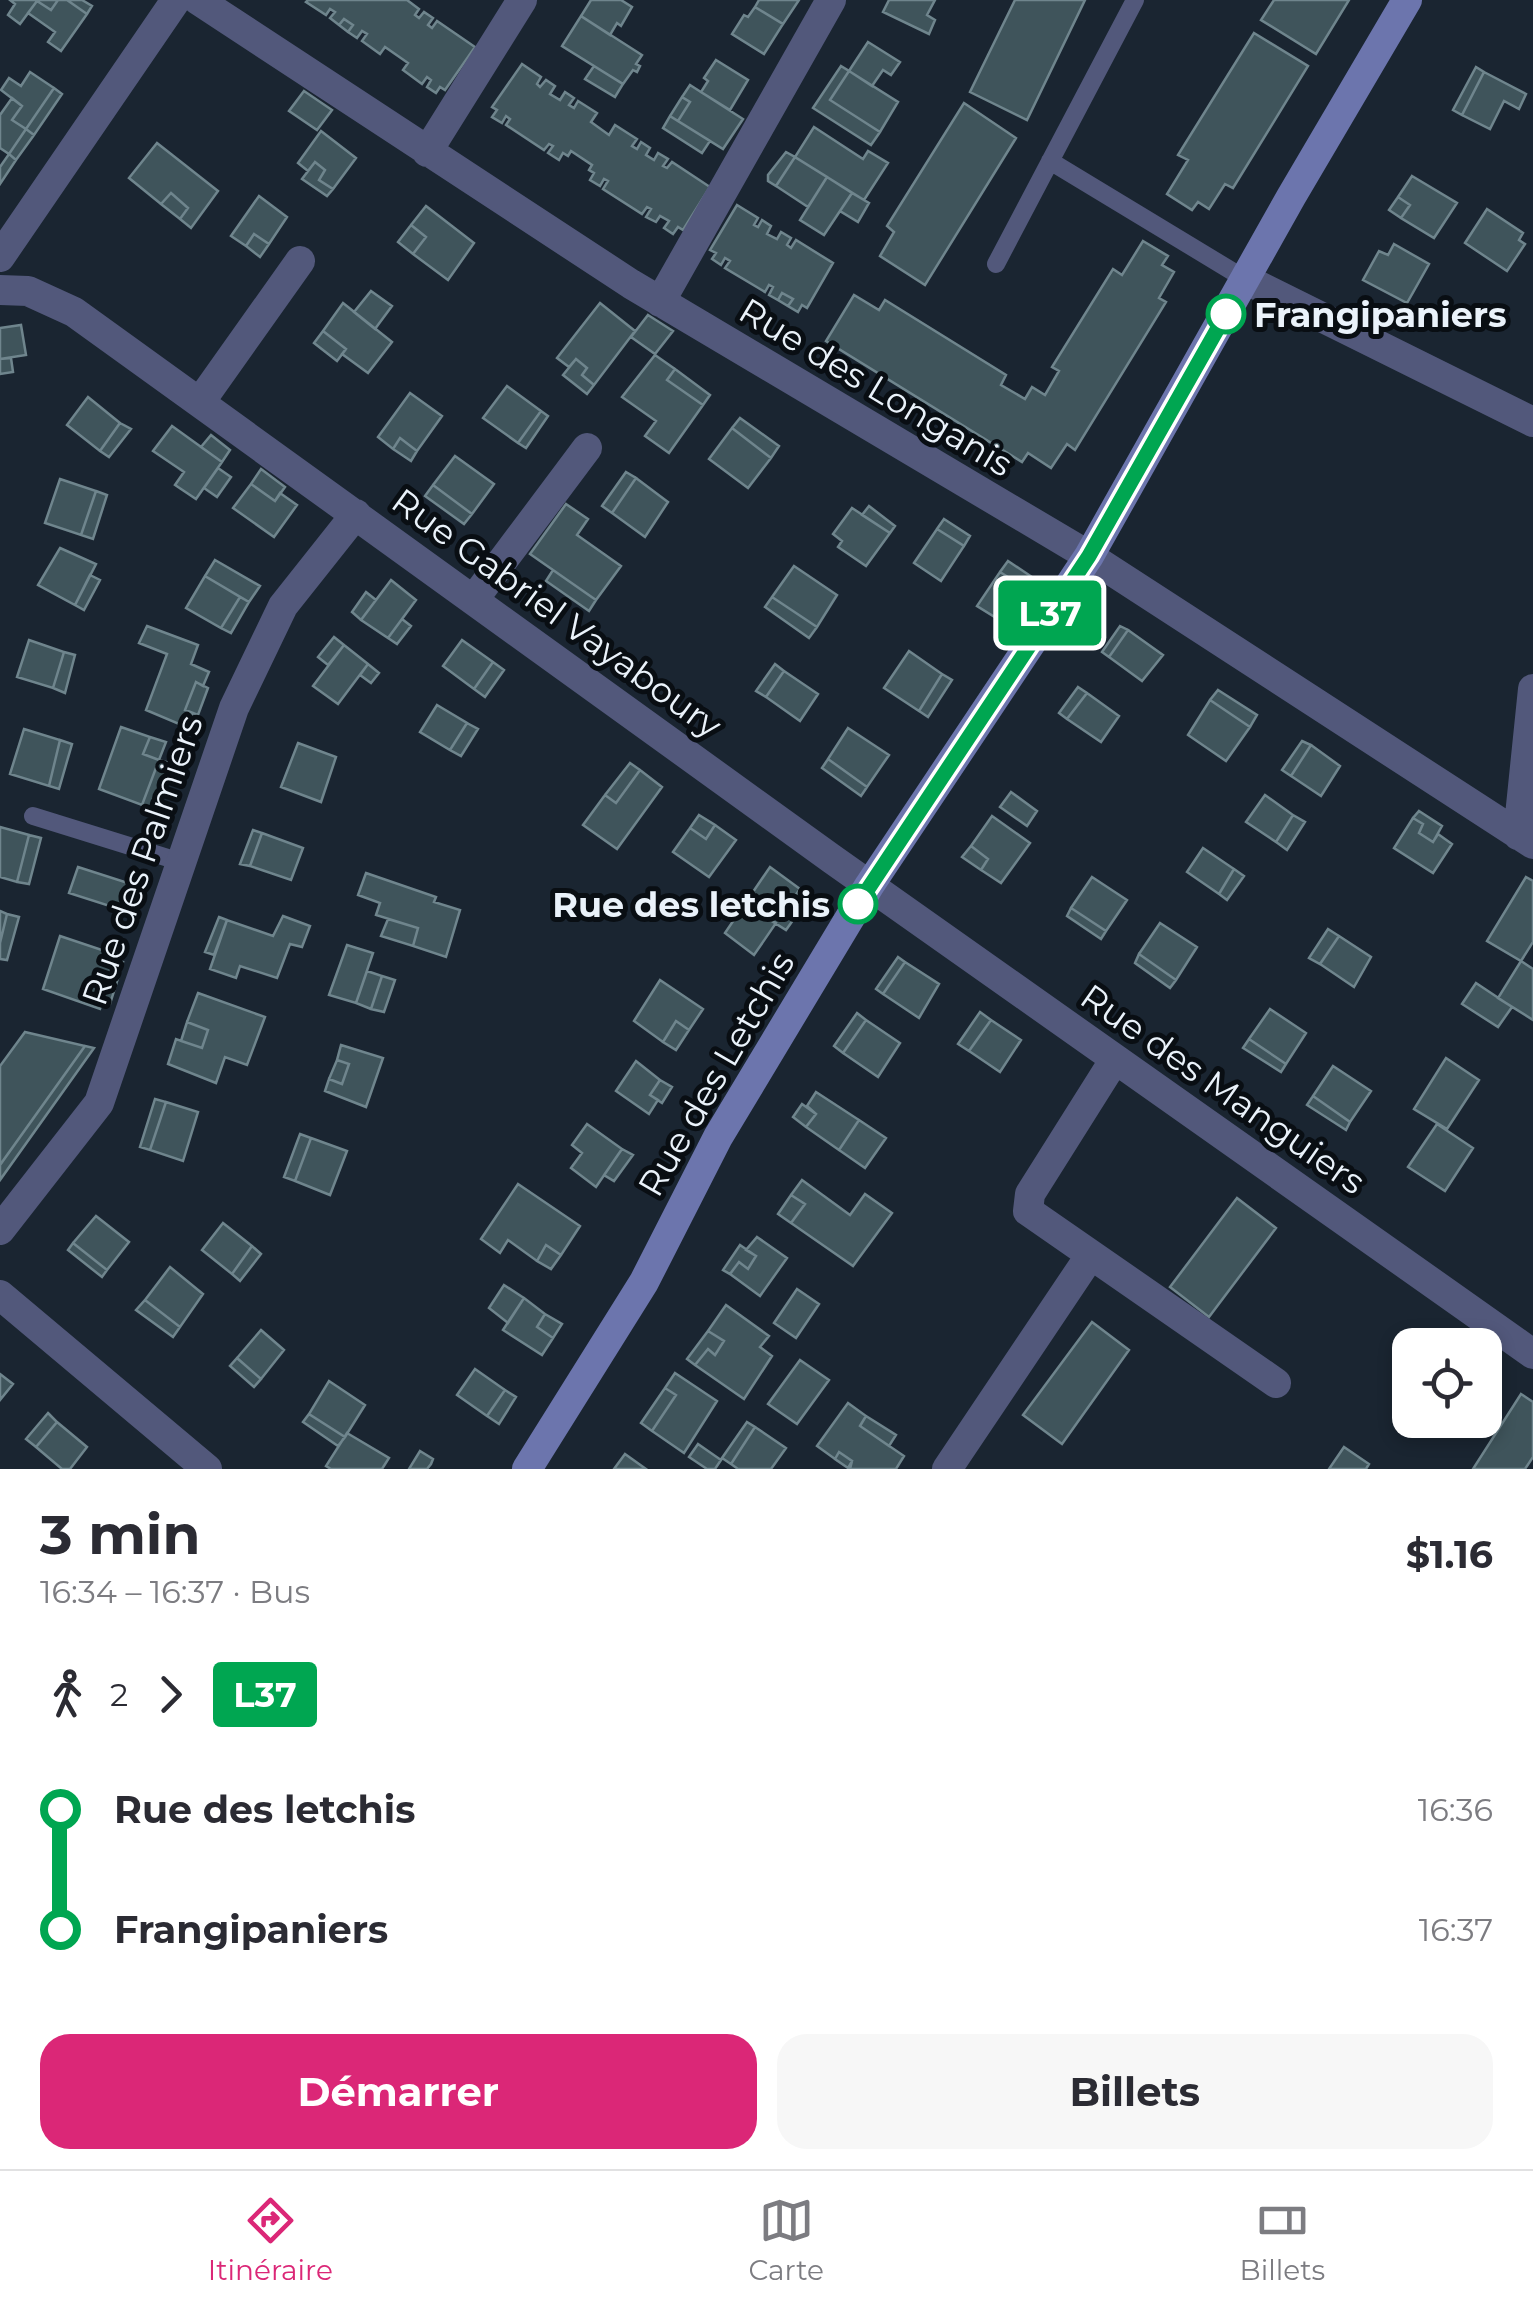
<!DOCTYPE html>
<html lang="fr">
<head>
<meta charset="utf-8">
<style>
  body { margin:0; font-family:Montserrat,sans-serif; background:#f7f7f7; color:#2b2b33; height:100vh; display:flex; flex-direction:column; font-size:38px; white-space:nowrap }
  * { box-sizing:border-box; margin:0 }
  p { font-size:32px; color:#7c7c81 }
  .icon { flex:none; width:55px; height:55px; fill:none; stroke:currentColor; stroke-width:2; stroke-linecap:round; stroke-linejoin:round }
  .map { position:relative; height:1469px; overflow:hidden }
  .drawer { display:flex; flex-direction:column; background:#fff; flex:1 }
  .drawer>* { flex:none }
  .badge { padding:0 20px; border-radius:8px; font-size:35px; line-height:65px }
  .controls { position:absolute; left:1392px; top:1328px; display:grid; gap:20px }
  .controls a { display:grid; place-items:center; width:110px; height:110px; border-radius:20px; background:#fff; box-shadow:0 5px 15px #0003; font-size:50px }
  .map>.badge { position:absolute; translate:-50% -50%; box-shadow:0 0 0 5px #fff }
  .legs { display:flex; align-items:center; gap:15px; height:110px; padding:0 40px; font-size:32px }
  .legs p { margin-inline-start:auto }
  .head { display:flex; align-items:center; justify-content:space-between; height:170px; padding:0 40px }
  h1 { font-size:55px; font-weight:700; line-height:75px }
  .button { display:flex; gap:20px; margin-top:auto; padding:20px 40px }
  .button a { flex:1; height:115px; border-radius:30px; background:#db2777; color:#fff; font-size:40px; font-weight:700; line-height:115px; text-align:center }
  .button a+a { background:#f7f7f7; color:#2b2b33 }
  ul { padding:0 40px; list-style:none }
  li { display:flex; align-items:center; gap:35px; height:120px; font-size:38px }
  li i { display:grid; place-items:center; width:15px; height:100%; margin:0 12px; background:currentColor }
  li i::after { content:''; width:25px; height:25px; margin:-12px; border:8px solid; border-radius:50%; background:#fff }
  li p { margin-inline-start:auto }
  li:first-child i { background:linear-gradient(#0000 50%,currentColor 0) }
  li:last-child i { background:linear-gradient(currentColor 50%,#0000 0) }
  .menu { display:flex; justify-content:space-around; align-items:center; height:140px; border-top:2px solid #e1e1e2; background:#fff; font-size:28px; color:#7c7c81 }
  .menu a { display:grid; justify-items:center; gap:5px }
  .menu .current { color:#db2777 }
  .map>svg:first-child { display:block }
  .building { fill:#3f545b; stroke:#6f858d; stroke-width:2.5 }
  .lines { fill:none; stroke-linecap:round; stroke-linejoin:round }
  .lane { stroke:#52587b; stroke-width:18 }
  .street { stroke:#52587b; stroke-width:30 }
  .secondary { stroke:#6c75ad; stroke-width:30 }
  .line-1-casing { stroke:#fff; stroke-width:22 }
  .line-1 { stroke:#00a651; stroke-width:15 }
  .stop-1-dot { fill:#fff; stroke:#00a651; stroke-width:5 }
  .labels { text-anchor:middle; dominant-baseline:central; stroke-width:10; stroke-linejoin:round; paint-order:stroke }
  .stop-label { font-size:35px; font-weight:bold; fill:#eaf2fa; stroke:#090e13; text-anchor:start }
  .street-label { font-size:35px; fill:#eaf2fa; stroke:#090e13 }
</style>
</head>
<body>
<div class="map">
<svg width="1533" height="1469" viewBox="0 0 1533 1469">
  <rect width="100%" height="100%" fill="#1a2531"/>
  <path class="building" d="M10,0h48l-7,10 -14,-9 -17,23 -12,-9 7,-11z
    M58,0h9l20,14 -26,37 -13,-9 7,-10 -27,-19 9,-12 14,9z
    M67,0h15l10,6 -5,8z
    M308,0h99l12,9 -4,6 4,3 5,-6 9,6 -5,7 4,3 5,-7 38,26 -30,43 -5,-3 -4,6 -9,-6 4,-7 -4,-3 -5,7 -19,-14 5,-7 -23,-16 -5,7 -18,-13 5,-7 -5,-3 -5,7 -9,-6 5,-7 -9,-6 -5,6 -9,-7 5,-6 -5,-3 -4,6 -20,-13z
    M591,0h30l11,7 -11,19 -4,-3 -7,12 -29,-19z
    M759,0h40l-16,24 -28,-17z
    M889,0h46l-8,15 8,5 -6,14 -46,-22z
    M1015,0h70l-58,120 -57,-28z
    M1274,0h75l-33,54 -55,-34z
    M755,7l28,17 -19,30 -32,-20 12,-19 4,2z
    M581,16l61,39 -6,9 4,2 -3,6 -4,-2 -10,14 -61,-38z
    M344,19l9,6 -5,7 -9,-7z
    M1254,33l54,33 -75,122 -8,-4 -16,25 -11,-7 -6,8 -25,-16 21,-34 -10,-5z
    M868,42l32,20 -9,13 -8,-5 -11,16 -23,-15z
    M716,60l32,20 -18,30 -29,-18 7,-11 -4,-3z
    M522,64l19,13 -4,7 3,3 6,-7 9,6 -5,8 10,6 5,-8 9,6 -5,7 5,3 4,-7 19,12 -6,9 18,13 6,-10 22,14 -5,7 5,3 4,-7 9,6 -4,7 8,5 4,-7 10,6 -5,7 4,2 5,-6 38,25 -27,43 -5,-3 -5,7 -9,-6 5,-7 -9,-5 -4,6 -10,-5 5,-8 -4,-2 -5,7 -39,-25 5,-8 -4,-2 -4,7 -10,-6 4,-7 -5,-3 3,-5 -21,-14 -3,5 -5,-3 -4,7 -11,-7 5,-7 -4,-2 -5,6 -38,-25 4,-6 -4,-3 -4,7 -10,-6 5,-7 -5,-3z
    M594,66l29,18 -8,13 -30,-18z
    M841,66l8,5 -19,29 50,32 -9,13 -58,-37z
    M1476,67l8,5 -22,43 -9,-5z
    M849,71l49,31 -18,30 -50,-32z
    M30,72l24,16 -28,41 -14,-9 10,-14 -21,-16 8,-12 12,8z
    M1484,72l42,22 -7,15 -15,-8 -14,28 -28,-14z
    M690,85l53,34 -20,30 -45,-28 12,-19 -8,-5z
    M54,88l8,6 -28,41 -8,-6z
    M304,91l28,19 -15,20 -28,-19z
    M682,97l8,5 -12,19 -8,-5z
    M12,98l10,8 -10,14 14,9 -17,25 -9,-6v-33z
    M964,103l52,35 -91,147 -45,-29 14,-24 -7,-6z
    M670,116l40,25 -8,12 -39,-25z
    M814,127l49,32 5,-8 20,12 -24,37 -69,-43z
    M26,129l8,6 -18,25 -7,-6z
    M321,131l35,27 -23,31 -14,-9 6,-10 -10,-8 -7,9 -10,-8z
    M157,143l61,48 -27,37 -11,-9 8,-11 -17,-15 -10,11 -32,-26z
    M786,152l9,5 -19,29 -8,-5v-6z
    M9,154l7,6 -16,24v-17z
    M795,157l32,20 -19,30 -32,-21z
    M315,162l10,8 -6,10 14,9 -6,7 -25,-17z
    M1412,176l45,27 -23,35 -33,-20 9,-13 -12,-8z
    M827,177l25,16 -28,42 -24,-15z
    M171,193l17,15 -8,11 -19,-15z
    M852,193l17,10 -11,19 -18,-11z
    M259,196l28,21 -18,27 -15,-10 -8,12 -15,-10z
    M1398,197l12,8 -9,13 -12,-8z
    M737,205l21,13 -4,7 4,2 4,-7 9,6 -4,8 10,5 4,-7 10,6 -4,7 4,3 5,-8 37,23 -26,45 -5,-3 -4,7 -10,-6 5,-7 -11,-6 -4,7 -9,-5 4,-8 -4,-2 -4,7 -40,-24 5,-7 -5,-3 -4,7 -9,-6 4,-6 -6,-3z
    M426,206l48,37 -26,37 -35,-26 13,-17 -15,-12z
    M1487,209l36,24 -4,7 6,4 -18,27 -42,-28z
    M411,225l15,12 -13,17 -15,-12z
    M254,234l15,10 -9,13 -14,-11z
    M1143,241l25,15 -6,9 12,7 -15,26 7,4 -91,148 -8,-6 -16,24 -23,-15 -6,9 -196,-121 28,-46 25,15 6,-10 121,75 -5,10 24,14 7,-12 13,8 14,-24 -7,-4 61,-98 9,6z
    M1394,244l35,20 -22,39 -44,-23 16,-29 9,4z
    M371,291l21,15 -17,23 -21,-17z
    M782,293l11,6 -5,7 -10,-6z
    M343,303l49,39 -24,31 -26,-19 4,-5 -23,-18z
    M600,303l35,28 -41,54 -12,-10 5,-7 -11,-9 -7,8 -12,-9z
    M648,315l25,16 -18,23 -24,-17z
    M21,325l5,30 -26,4v-31z
    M323,331l23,18 -9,12 -23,-18z
    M655,355l20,14 -8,11 36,25 -34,48 -24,-17 11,-15 -34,-24z
    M11,358l2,14 -13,2v-15z
    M576,359l11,9 -5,7 12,10 -7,9 -24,-19z
    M675,369l35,26 -7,10 -36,-25z
    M507,386l34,25 -23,32 -35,-25z
    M410,393l32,23 -25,35 -17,-13 -7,11 -15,-12z
    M88,397l32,26 -20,28 -33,-26z
    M541,411l7,5 -22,32 -8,-5z
    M740,418l39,28 -8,12 -39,-30z
    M120,423l11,6 -22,28 -9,-6z
    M172,426l50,36 -26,37 -21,-14 9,-13 -31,-21z
    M732,428l39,30 -23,30 -39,-29z
    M211,435l19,15 -8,12 -21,-15z
    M400,438l17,13 -6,10 -18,-12z
    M455,456l39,28 -22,30 -39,-29z
    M218,468l13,9 -14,20 -13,-9z
    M261,469l24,18 -10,14 -24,-17z
    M626,472l10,6 -24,35 -10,-7z
    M636,478l32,24 -23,35 -33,-24z
    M60,479l36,12 -15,44 -36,-12z
    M251,484l24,17 5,-8 17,12 -23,32 -41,-29z
    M433,485l39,29 -8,10 -39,-28z
    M96,491l11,4 -14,44 -12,-4z
    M566,504l22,15 -11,16 44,31 -25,34 -66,-46z
    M869,506l26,20 -5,7 -28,-18z
    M852,508l38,25 -24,33 -28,-19 4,-6 -9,-7z
    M944,519l26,17 -6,10 -27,-17z
    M937,529l27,17 -23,35 -27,-18z
    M60,548l36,16 -21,41 -37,-20z
    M215,560l45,26 -11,16 -44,-26z
    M1008,561l27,18 -7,11 -28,-18z
    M794,566l43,29 -20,32 -45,-30z
    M553,570l43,30 -7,11 -43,-30z
    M1000,572l28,18 -22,34 -29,-18z
    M90,575l10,5 -16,30 -9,-5z
    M205,576l35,21 -19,31 -35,-20z
    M391,580l25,20 -28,38 -27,-18z
    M366,592l10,8 -15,20 -9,-8z
    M240,597l9,5 -18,31 -10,-5z
    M772,597l45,30 -8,11 -44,-31z
    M402,619l9,7 -14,18 -9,-6z
    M147,626l51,19 -7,19 18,8 -6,14 -7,-4 -11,28 8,3 -7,14 -40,-17 21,-56 -28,-11z
    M1120,626l8,4 -19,27 -7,-5z
    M1128,630l35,25 -21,26 -33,-24z
    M334,637l10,8 -16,20 -10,-8z
    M29,640l35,12 -11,36 -36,-11z
    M462,640l31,22 -19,27 -31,-23z
    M344,645l24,19 -30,40 -25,-18z
    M909,651l33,23 -23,37 -35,-23z
    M64,652l11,3 -10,38 -12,-5z
    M493,662l11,8 -19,27 -11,-8z
    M368,664l11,9 -8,10 -11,-8z
    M775,664l9,7 -18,26 -10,-6z
    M784,671l34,23 -18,27 -34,-24z
    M942,674l10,6 -24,37 -9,-6z
    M196,682l12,6 -10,27 -13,-5z
    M1078,687l9,6 -20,26 -8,-6z
    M1218,690l39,25 -7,12 -40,-27z
    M1087,693l32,23 -18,26 -34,-23z
    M1210,700l40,27 -24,34 -38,-26z
    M437,705l30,18 -17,27 -30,-18z
    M467,723l11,6 -17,27 -11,-6z
    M121,727l29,10 -7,17 16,6 -17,45 -43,-16z
    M848,728l41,27 -22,32 -39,-28z
    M24,729l36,11 -11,46 -39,-12z
    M150,737l16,5 -7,18 -16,-6z
    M60,740l12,4 -13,45 -10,-3z
    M1302,741l9,4 -20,31 -9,-6z
    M298,743l38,14 -15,45 -40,-15z
    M1311,745l29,21 -19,30 -30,-20z
    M828,759l39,28 -6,9 -39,-28z
    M159,760l11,3 -16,47 -12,-5z
    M630,763l10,7 -24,33 -11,-8z
    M640,770l22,17 -45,62 -34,-24 22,-30 11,8z
    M1011,792l26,19 -10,15 -27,-19z
    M1265,795l28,20 -17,27 -30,-20z
    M1419,811l23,15 -9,16 -14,-9 4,-9 -10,-6z
    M699,815l16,10 -9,14 -16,-11z
    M1293,815l12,7 -18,28 -11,-8z
    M992,816l38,27 -29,40 -20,-13 7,-11 -17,-13z
    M1413,818l10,6 -4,9 14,9 5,-8 14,10 -19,29 -39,-25z
    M715,825l21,15 -27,37 -36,-25 17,-24 16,11z
    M0,827l29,8 -12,47 -17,-5z
    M253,830l9,3 -12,33 -10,-2z
    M262,833l41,15 -12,32 -41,-14z
    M29,835l12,3 -12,46 -12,-2z
    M971,846l17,13 -7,11 -19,-13z
    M1203,848l31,21 -15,25 -32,-22z
    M78,867l50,16 -9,26 -50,-16z
    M770,867l30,22 -13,18 -9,-6 -11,17 9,5 -22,32 -29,-22z
    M1234,869l10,7 -17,24 -8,-6z
    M366,873l70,24 -2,5 26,8 -14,47 -33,-11 5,-18 -42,-13 4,-12 -22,-8z
    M1092,877l35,23 -21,31 -35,-23z
    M1526,877l7,4v61l-12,19 -34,-20z
    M800,889l11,6 -25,35 -19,-12 11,-17 9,6z
    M1071,908l35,23 -5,8 -34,-23z
    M0,911l7,3 -7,29z
    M7,914l12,3 -12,43 -7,-1v-16z
    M283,916l27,10 -8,21 -12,-3 -13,34 -37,-12 -4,12 -26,-9 17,-49 46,16z
    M219,917l8,3 -13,35 -9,-3z
    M388,919l30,9 -5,18 -32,-10z
    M1160,923l37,24 -21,33 -37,-26z
    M1328,929l11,7 -19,28 -11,-6z
    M60,936l57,19 -17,54 -57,-20z
    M1339,936l32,21 -17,30 -34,-23z
    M347,945l26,8 -17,50 -27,-8z
    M1139,954l37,26 -6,8 -35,-25z
    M898,957l7,5 -22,32 -7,-5z
    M116,960l7,2 -13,42 -8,-1z
    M1521,961l12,8v51l-35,-22z
    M905,962l34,22 -20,34 -36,-24z
    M367,971l15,5 -11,33 -15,-6z
    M382,976l13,4 -11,32 -13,-3z
    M660,980l43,29 -14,21 -13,-9 -13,21 -29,-21z
    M1476,983l36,24 -14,20 -36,-23z
    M198,993l67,24 -18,48 -22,-8 -9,26 -48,-19 8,-25 26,9 6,-18 -21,-8z
    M1270,1009l36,24 -20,31 -37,-25z
    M980,1012l11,8 -22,31 -11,-7z
    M857,1013l9,7 -23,33 -9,-7z
    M866,1020l34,23 -22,34 -35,-24z
    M991,1020l30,20 -21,32 -31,-21z
    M676,1021l13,9 -13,20 -13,-8z
    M187,1022l21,8 -6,18 -21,-7z
    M25,1032l60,14 -85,119v-99z
    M1249,1039l37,25 -5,8 -38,-24z
    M341,1045l42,13 -17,49 -41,-16 4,-12 13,5 7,-20 -12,-4z
    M85,1046l9,2 -94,132v-15z
    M1446,1058l33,22 -32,49 -33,-20z
    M337,1060l12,4 -7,20 -13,-5z
    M636,1061l24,19 -10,15 8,5 -9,14 -33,-23z
    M1333,1066l38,25 -21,31 -37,-26z
    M660,1080l12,7 -10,16 -12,-8z
    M816,1092l43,28 -20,30 -33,-23 10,-13 -9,-8z
    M1313,1096l37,26 -4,8 -39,-25z
    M155,1099l11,3 -16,48 -10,-3z
    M166,1102l32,10 -15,49 -33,-11z
    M802,1104l14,10 -10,13 -13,-10z
    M859,1120l27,18 -21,30 -26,-18z
    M587,1124l35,25 -26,38 -25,-19 11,-15 -10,-8z
    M1437,1124l36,24 -28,43 -37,-24z
    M300,1134l11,4 -16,43 -11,-4z
    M311,1138l36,13 -17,44 -35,-14z
    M622,1149l11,6 -19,26 -10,-6z
    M802,1180l48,35 15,-21 27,19 -39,53 -62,-43 14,-19 -14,-9z
    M518,1184l62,42 -19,29 -15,-10 -9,16 -29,-21 -8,13 -19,-14z
    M791,1195l14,9 -14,19 -13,-9z
    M1237,1198l39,30 -67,89 -39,-30z
    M96,1216l33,26 -22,28 -34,-27z
    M223,1223l29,23 -20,28 -30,-24z
    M757,1237l30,21 -27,38 -30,-22 9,-12 9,7 8,-13 -10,-6z
    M73,1243l34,27 -5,7 -34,-27z
    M546,1245l15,10 -10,14 -14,-8z
    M740,1245l16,11 -8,13 -9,-7 -9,12 -7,-4z
    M252,1246l9,8 -21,27 -8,-7z
    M170,1267l33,27 -23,33 -35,-27z
    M504,1285l20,13 -16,25 -19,-15z
    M797,1289l22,15 -23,34 -22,-15z
    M524,1298l21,16 -8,13 16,11 -11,17 -39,-25z
    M145,1300l35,27 -7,10 -37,-27z
    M726,1305l43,31 -9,11 12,9 -28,43 -49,-34 13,-16 7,6 9,-14 -16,-10z
    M545,1314l17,10 -9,14 -16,-11z
    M1092,1322l37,28 -67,94 -39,-29z
    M261,1330l23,20 -23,29 -24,-21z
    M708,1331l16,10 -9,14 -7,-6 -13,16 -8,-6z
    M237,1358l24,21 -7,8 -24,-21z
    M800,1360l29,20 -32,44 -29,-20z
    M475,1369l30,21 -18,26 -30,-21z
    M675,1373l42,28 -33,52 -32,-22 24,-36 -11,-7z
    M0,1374l13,10 -13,16z
    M329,1381l36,24 -20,32 -36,-23z
    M665,1388l11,7 -24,36 -11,-8z
    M505,1390l11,7 -17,27 -12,-8z
    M1521,1394l12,8v55l-8,12h-52z
    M848,1403l18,13 -6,10 44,30 -8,13h-46l2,-8 -13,-9 -4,7 -18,-13z
    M48,1413l9,9 -21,25 -10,-8z
    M309,1414l36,23 -7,9 -35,-24z
    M866,1416l30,19 -7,11 -29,-20z
    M57,1422l30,25 -17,22h-8l-26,-22z
    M747,1422l8,5 -24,37 -9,-6z
    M755,1427l31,21 -15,21h-33l-7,-5z
    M347,1433l42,25 -7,11h-51l-5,-3z
    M698,1444l23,16 -6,9h-8l-18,-12z
    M1344,1447l25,17 -3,5h-37z
    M420,1451l13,8 -2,5 -4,5h-18z
    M839,1452l13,9 -4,7 -13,-9z
    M625,1454l21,15h-32z"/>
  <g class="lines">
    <path class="lane" d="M1050,161l195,118
      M996,264l139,-264
      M33,816l148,46"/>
    <path class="street" d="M198,0l433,284 458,272 444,288
      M427,152l95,-152
      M0,257l176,-257
      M1245,279l288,143
      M0,290l28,1 46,21 758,547 701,495
      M660,302l171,-302
      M200,402l100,-141
      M474,599l113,-151
      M1518,835l15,-146
      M1115,1059l-85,135 -2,17 248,172
      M0,1230l99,-127 135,-395 49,-102 73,-92
      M0,1295l207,174
      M947,1469l143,-213"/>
    <path class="secondary" d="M527,1469l117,-187 74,-145 151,-251 220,-330 202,-359 116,-197"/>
  </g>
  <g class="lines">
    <g class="line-1-casing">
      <path id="line-1" d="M858,904l231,-348 137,-242"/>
    </g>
    <use href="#line-1" class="line-1"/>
  </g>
  <g class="stop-1-dot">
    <circle cx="1226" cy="314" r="18"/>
    <circle cx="858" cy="904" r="18"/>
  </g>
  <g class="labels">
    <g class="stop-label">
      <text x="1254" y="314">Frangipaniers</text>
      <text x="830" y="904" text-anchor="end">Rue des letchis</text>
    </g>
    <g class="street-label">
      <text transform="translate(876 387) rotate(31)">Rue des Longanis</text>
      <text transform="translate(557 613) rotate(36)">Rue Gabriel Vayaboury</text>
      <text transform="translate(142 860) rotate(-71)">Rue des Palmiers</text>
      <text transform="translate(716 1074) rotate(-60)">Rue des Letchis</text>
      <text transform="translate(1223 1089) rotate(35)">Rue des Manguiers</text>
    </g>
  </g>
</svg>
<div class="controls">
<a><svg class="icon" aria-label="locate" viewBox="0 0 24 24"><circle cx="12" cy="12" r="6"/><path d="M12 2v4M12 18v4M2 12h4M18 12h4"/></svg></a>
</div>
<b class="badge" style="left:1050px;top:613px;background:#00a651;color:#fff">L37</b>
</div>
<section class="drawer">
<div class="head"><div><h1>3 min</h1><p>16:34 – 16:37 · Bus</p></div><b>$1.16</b></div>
<div class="legs"><svg class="icon" aria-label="walk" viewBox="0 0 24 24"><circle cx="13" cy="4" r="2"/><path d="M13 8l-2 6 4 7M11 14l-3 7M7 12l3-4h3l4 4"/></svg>2<svg class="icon" aria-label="forward" viewBox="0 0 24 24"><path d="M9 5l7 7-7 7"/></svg><b class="badge" style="background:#00a651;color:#fff">L37</b></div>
<ul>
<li><i style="color:#00a651"></i><b>Rue des letchis</b><p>16:36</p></li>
<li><i style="color:#00a651"></i><b>Frangipaniers</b><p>16:37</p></li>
</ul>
<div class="button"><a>Démarrer</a><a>Billets</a></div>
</section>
<nav class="menu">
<a class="current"><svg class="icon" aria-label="directions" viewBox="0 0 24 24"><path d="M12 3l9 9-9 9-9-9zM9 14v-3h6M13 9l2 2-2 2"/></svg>Itinéraire</a>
<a><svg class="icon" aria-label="map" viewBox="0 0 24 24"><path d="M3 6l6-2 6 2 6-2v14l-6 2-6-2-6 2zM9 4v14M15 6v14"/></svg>Carte</a>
<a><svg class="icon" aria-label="tickets" viewBox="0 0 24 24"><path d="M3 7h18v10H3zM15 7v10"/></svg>Billets</a>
</nav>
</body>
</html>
